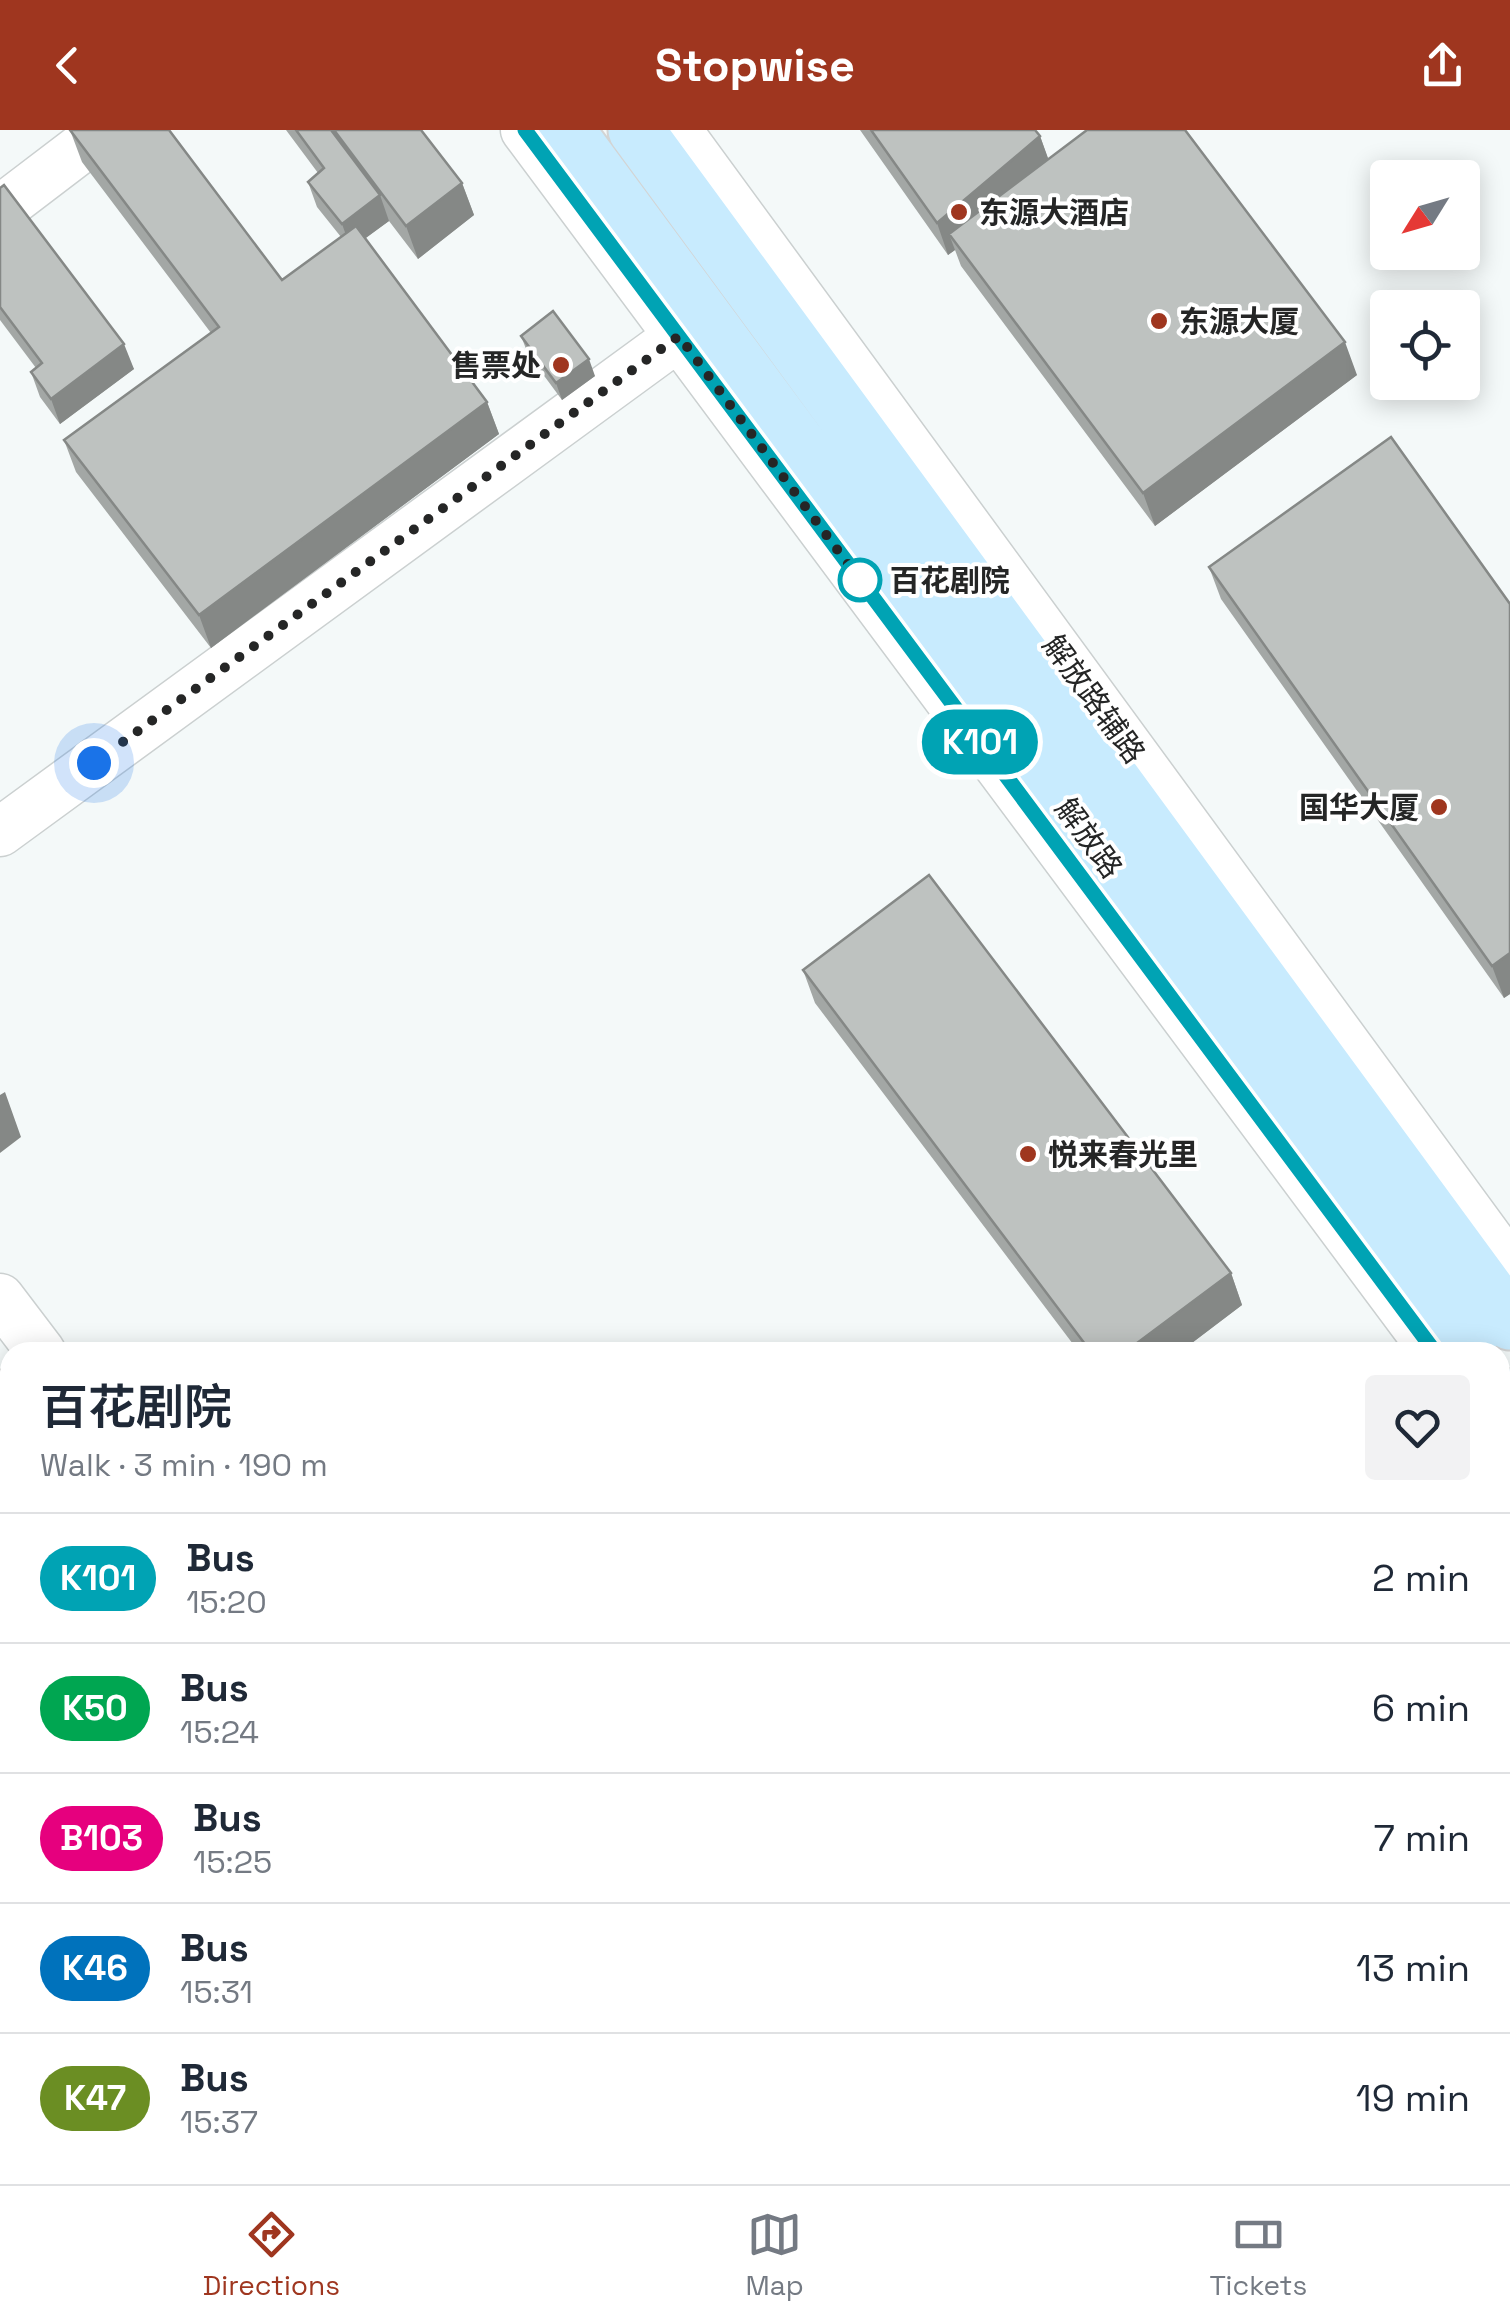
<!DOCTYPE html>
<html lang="en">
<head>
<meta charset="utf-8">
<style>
  body { margin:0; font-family:"Space Grotesk","Noto Sans SC",sans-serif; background:#f2f2f3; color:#1f2937; height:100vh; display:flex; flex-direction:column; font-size:38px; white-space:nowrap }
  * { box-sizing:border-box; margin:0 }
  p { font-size:32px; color:#747a83 }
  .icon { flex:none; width:55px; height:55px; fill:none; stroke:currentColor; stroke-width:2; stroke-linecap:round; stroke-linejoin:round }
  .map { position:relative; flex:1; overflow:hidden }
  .details { position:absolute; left:0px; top:1212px; width:1510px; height:842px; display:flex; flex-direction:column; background:#fff; border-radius:30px 30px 0 0; box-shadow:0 5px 25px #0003 }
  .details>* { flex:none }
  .badge { padding:0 20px; border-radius:32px; font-size:35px; line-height:65px }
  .needle { width:65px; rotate:233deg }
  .buttons { position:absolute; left:1370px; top:30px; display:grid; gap:20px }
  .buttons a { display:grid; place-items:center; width:110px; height:110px; border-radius:10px; background:#fff; box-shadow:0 5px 25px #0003; font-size:50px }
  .you { position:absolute; width:50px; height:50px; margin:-25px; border:8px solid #fff; border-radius:50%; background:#1a73e8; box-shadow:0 0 0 15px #1a73e833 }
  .map>.badge { position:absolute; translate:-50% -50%; box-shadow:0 0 0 5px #fff }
  .round { display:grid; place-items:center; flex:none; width:105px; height:105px; border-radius:10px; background:#f2f2f3 }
  .head { display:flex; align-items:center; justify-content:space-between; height:170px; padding:0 40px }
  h1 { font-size:48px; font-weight:600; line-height:75px }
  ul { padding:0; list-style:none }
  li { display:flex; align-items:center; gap:30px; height:130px; padding:0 40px; border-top:2px solid #e0e1e3 }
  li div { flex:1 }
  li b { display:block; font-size:38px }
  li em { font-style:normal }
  li .badge { min-width:110px; font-weight:700; text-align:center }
  header { display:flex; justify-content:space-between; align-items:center; height:130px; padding:0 40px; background:#9f361f; color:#fff; font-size:45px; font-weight:600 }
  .dock { display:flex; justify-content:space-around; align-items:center; height:140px; border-top:2px solid #e0e1e3; background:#fff; font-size:28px; color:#747a83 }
  .dock a { display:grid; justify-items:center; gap:5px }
  .dock .current { color:#9f361f }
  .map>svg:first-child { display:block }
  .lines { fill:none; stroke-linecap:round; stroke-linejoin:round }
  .minor-casing { stroke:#cbd0d0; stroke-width:51 }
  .major-casing { stroke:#d3d4d4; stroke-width:59 }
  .minor { stroke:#fff; stroke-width:48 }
  .major { stroke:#c8ebfe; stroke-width:55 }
  .wall { fill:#a3a7a5 }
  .shaded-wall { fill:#858886 }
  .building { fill:#bec2c0; stroke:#858886; stroke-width:2.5 }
  .line-casing { stroke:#fff; stroke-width:22 }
  .line { stroke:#00a3b4; stroke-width:15 }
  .walk { stroke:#252626; stroke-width:10; stroke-dasharray:0 18 }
  .poi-dot { fill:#9f361f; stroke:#fff; stroke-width:4 }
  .stop-dot { fill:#fff; stroke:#00a3b4; stroke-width:5 }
  .labels { text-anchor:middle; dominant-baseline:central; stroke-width:8; stroke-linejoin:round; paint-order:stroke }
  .poi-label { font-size:30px; font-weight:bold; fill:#252626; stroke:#fff; text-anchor:start }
  .stop-label { font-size:30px; font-weight:bold; fill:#252626; stroke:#fff; text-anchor:start }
  .street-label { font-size:30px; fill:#252626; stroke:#fff }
</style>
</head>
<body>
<header><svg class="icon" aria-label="back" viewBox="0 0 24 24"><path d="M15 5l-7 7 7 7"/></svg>Stopwise<svg class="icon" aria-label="share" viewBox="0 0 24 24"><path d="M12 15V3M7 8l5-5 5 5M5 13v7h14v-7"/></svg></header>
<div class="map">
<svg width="1510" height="2054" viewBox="0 0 1510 2054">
  <rect width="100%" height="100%" fill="#f4f9f9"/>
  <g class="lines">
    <g class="minor-casing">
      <path id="minor" d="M525,0l910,1222
        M677,0l833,1138
        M0,80l105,-80
        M0,702l679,-496
        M0,1168l41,54
        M1500,1310l10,13
        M117,2045l7,9
        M276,2045l6,9"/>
    </g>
    <g class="major-casing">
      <path id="major" d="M566,0l903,1222
        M636,0l874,1192
        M1500,1265l10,13"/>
    </g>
    <use href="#minor" class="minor"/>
    <use href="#major" class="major"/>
  </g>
  <path class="wall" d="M70,0l212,150 59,-43 -24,-30 -9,-25 10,-9 -32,-43h135l41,53 12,32 -56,44 -29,-38 -24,17 122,164 12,32 -288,214 -135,-176 -12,-32 147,-107 -129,-171z
    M860,0h175l5,6 8,23 309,216 -202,151 -194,-260 -6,-16 -7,5z
    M0,58l134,181 -74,55 -20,-27 -9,-25 5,-4 -36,-48z
    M521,206l74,40 -33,24 -34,-46z
    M1209,437l301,37v390l-6,4 -283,-399z
    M803,840l428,303 11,32 -62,47h-101l-264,-349z
    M0,1240l10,20v150l-10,-13z
    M0,1917l10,14v114h84l7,9h-99l-2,-3z
    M146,2045h101l6,9h-101z
    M682,2045h116l6,9h-116z
    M866,2045h113l4,9h-110z
    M1106,2045h106l7,9h-109z
    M1427,2045h73l10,9h-76z"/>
  <path class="shaded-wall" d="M1040,6l12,33 -103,65 6,16 -7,5 -11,-32z
    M462,53l12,32 -56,44 -12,-33z
    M380,65l9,26 -38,28 -9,-25z
    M1345,212l12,33 -202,151 -12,-33z
    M124,214l10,25 -74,55 -9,-25z
    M589,229l6,17 -33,24 -6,-17z
    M487,272l12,32 -288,214 -12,-33z
    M1510,823v41l-6,4 -12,-32z
    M5,962l16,45 -21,16v-58z
    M1231,1143l11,32 -62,47h-55z
    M10,1260v58l-10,7v-57z
    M1510,1569v41l-10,8v-42z
    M1510,1775v41l-10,8v-42z
    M154,2045h6l4,9h-6z
    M967,2045h12l4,9h-28z"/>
  <path class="building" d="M70,0h99l113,150 74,-54 131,176 -288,213 -135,-175 155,-113z
    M296,0h35l49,65 -38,29 -34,-42 16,-14z
    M334,0h87l41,53 -56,43z
    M871,0h164l5,6 -103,87z
    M1087,0h98l160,212 -202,151 -194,-259z
    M4,55l120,159 -73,55 -20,-27 11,-9 -42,-56v-119z
    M553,181l36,48 -33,24 -35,-47z
    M1391,307l119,167v349l-18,13 -283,-399z
    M929,745l302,398 -106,79h-34l-288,-382z
    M0,1240l10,13v7l-10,8z
    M10,1283v104l-10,-13v-84z
    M1500,1442l10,14v113l-10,7z
    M1510,1607v168l-10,7v-138l2,-2 -2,-3v-24z
    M0,1917l10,14v110l-10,-13z
    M1500,1994l10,14v46h-64l-6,-9h60z
    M13,2045h81l7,9h-82z
    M164,2045h83l6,9h-82z
    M699,2045h99l6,9h-98z
    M884,2045h83l-12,9h-65z
    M1113,2045h99l7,9h-99z"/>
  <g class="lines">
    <g class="line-casing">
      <path id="line" d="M525,0l910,1222"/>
    </g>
    <use href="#line" class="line"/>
    <path class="walk" d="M94,633l585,-427 191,258 -10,-14"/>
  </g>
  <g class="poi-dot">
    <circle cx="959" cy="82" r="10"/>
    <circle cx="1159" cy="191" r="10"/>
    <circle cx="561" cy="235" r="10"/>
    <circle cx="1439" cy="677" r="10"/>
    <circle cx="1028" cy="1024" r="10"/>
  </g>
  <circle class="stop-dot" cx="860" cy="450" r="20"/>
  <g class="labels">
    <g class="poi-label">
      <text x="979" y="82">东源大酒店</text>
      <text x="1179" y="191">东源大厦</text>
      <text x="541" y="235" text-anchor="end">售票处</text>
      <text x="1419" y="677" text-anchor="end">国华大厦</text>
      <text x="1048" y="1024">悦来春光里</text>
    </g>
    <g class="stop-label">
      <text x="890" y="450">百花剧院</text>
    </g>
    <g class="street-label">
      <text transform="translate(1094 569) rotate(54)">解放路辅路</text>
      <text transform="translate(1089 708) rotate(54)">解放路</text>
    </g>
  </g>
</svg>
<div class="buttons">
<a><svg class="needle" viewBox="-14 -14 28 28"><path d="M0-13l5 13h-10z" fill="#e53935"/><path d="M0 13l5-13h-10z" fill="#747a83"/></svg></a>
<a><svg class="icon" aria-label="locate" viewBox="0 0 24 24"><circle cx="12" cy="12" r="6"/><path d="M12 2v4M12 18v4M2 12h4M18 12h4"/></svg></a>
</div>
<div class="you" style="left:94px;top:633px"></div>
<b class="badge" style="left:980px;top:612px;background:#00a3b4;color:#fff">K101</b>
<section class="details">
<div class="head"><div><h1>百花剧院</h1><p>Walk · 3 min · 190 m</p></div><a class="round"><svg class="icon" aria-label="heart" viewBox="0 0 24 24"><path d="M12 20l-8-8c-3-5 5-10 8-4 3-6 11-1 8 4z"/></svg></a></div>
<ul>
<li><span class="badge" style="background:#00a3b4;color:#fff">K101</span><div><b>Bus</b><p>15:20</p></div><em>2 min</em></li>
<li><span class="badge" style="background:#00a651;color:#fff">K50</span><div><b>Bus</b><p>15:24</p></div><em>6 min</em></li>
<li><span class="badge" style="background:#e6007e;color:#fff">B103</span><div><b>Bus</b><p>15:25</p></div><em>7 min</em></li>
<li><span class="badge" style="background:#0072bc;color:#fff">K46</span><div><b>Bus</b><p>15:31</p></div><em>13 min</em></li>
<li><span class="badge" style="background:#6b8e23;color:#fff">K47</span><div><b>Bus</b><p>15:37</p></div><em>19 min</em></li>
</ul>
</section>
</div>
<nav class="dock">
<a class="current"><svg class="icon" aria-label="directions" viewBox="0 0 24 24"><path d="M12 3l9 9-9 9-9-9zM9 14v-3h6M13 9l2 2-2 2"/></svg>Directions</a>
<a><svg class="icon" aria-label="map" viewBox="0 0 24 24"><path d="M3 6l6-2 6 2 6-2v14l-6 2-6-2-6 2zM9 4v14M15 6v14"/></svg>Map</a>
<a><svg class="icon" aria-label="tickets" viewBox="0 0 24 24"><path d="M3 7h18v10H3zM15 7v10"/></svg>Tickets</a>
</nav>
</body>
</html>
